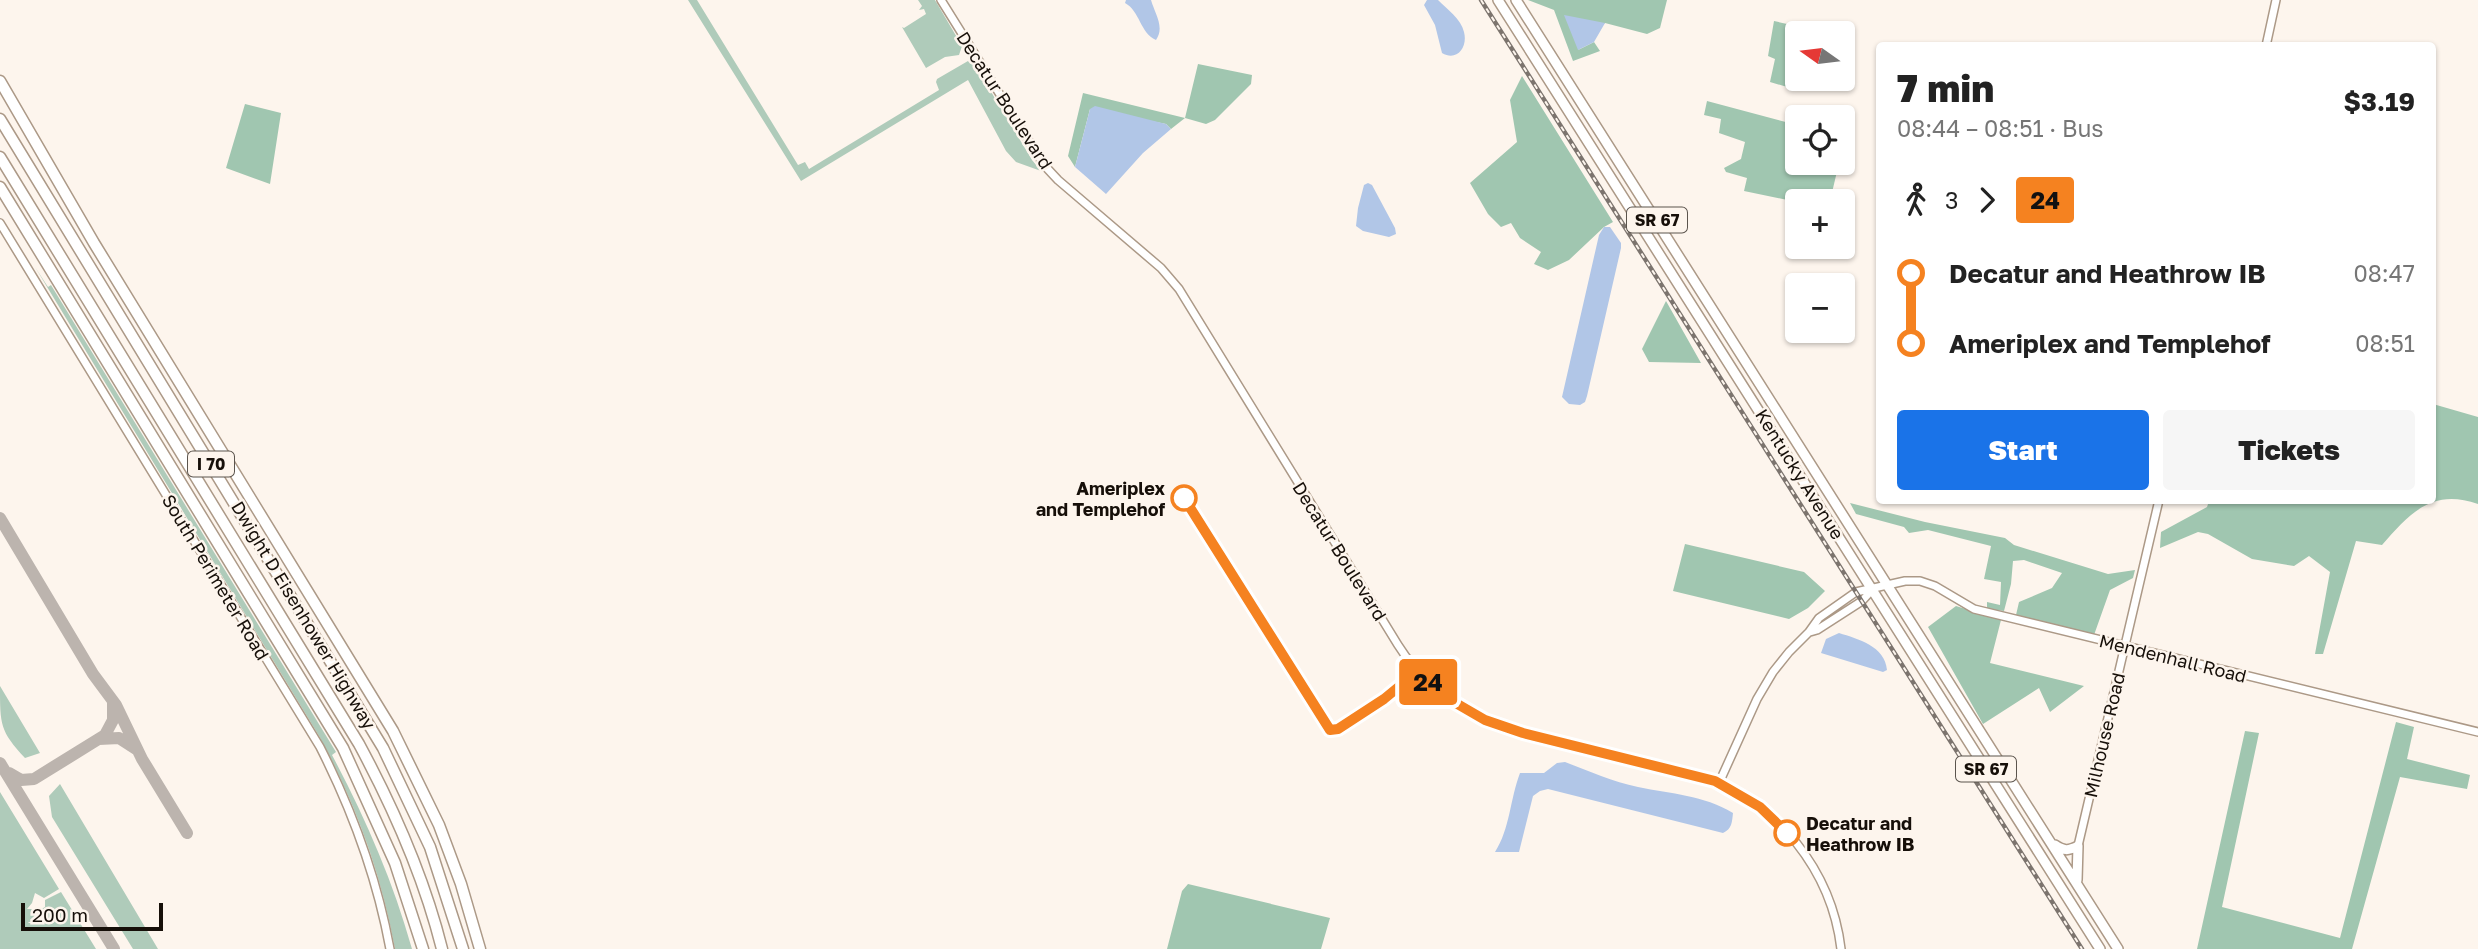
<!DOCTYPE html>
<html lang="en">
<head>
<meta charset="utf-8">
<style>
  body { margin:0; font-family:"Golos Text",sans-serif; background:#f6f6f6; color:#222; height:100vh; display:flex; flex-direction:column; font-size:26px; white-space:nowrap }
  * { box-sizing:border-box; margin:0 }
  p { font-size:23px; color:#767676 }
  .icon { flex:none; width:38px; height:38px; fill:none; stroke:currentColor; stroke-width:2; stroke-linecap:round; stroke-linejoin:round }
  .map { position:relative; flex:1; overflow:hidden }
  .panel { position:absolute; left:1876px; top:42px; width:560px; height:462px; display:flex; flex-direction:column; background:#fff; border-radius:7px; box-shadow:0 2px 5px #0004 }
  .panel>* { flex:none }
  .badge { padding:0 14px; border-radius:5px; font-size:24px; line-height:46px }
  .needle { width:46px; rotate:284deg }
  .buttons { position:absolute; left:1785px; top:21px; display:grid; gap:14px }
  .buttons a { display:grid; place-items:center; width:70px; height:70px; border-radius:7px; background:#fff; box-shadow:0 2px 5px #0004; font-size:35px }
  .scale { position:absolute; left:21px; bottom:18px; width:142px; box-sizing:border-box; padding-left:7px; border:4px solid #160f09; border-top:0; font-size:19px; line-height:24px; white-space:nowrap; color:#160f09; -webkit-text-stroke:5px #fdf5ed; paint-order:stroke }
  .map>.badge { position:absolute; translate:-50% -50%; box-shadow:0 0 0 4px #fff }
  .legs { display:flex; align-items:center; gap:10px; height:77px; padding:0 21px; font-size:23px }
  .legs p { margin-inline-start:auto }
  .headline { display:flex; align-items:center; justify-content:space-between; height:119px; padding:0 21px }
  h1 { font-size:38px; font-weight:800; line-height:52px }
  .button { display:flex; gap:14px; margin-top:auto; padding:14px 21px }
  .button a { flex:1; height:80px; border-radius:7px; background:#1a73e8; color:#fff; font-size:28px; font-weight:800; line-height:80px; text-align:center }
  .button a+a { background:#f6f6f6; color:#222 }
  ul { padding:0 21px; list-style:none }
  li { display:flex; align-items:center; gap:24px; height:70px; font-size:26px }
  li i { display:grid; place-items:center; width:10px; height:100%; margin:0 9px; background:currentColor }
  li i::after { content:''; width:18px; height:18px; margin:-9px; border:5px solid; border-radius:50%; background:#fff }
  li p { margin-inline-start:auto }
  li:first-child i { background:linear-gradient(#0000 50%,currentColor 0) }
  li:last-child i { background:linear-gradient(currentColor 50%,#0000 0) }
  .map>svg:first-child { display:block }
  .green { fill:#afcbba }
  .forest { fill:#a0c6b0 }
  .water { fill:#b1c6e7 }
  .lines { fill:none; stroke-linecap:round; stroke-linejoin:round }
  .taxiway { stroke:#bcb4ae; stroke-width:12 }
  .tertiary-casing { stroke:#ac9987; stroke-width:10 }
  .primary-casing { stroke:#ac9987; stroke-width:12 }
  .motorway-casing { stroke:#ac9987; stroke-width:13 }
  .tertiary { stroke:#fff; stroke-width:7 }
  .primary { stroke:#fff; stroke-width:9 }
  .motorway { stroke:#fff; stroke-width:10 }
  .rail-casing { stroke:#7c746e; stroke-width:4.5 }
  .rail { stroke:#fdf5ed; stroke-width:2; stroke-dasharray:5; stroke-linecap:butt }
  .line-1-casing { stroke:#fff; stroke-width:16 }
  .line-1 { stroke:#f58220; stroke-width:10 }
  .stop-1-dot { fill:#fff; stroke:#f58220; stroke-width:3.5 }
  .labels { text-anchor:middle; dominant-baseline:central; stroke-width:5; stroke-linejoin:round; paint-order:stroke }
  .shield { fill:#fdf5ed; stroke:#5b544d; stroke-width:2 }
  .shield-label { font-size:16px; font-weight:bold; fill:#160f09 }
  .street-label { font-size:18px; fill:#160f09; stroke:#fdf5ed }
  .stop-label { font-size:18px; font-weight:bold; fill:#160f09; stroke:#fdf5ed; text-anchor:end }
</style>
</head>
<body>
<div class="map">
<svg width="2478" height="949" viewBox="0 0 2478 949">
  <rect width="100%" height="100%" fill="#fdf5ed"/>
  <path class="green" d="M688,0h9l101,165 7,-3 4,7 130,-79 -3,-8 1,-3 31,-18 7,4 57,95 9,11 -25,-9 -10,-11 -38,-71 -167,101z
    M918,0h17l27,46 -3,9 -14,2 -19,11 -24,-41 2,1 22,-14 -2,-5 -5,1 3,-4z
    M35,267l13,20 3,-2 285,467 -4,3c33,62 61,126 80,194h-17c-14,-76 -39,-145 -76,-213z
    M0,686l40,67 -15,5c-25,-27 -25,-33 -25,-72z
    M60,784l98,165h-25l-81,-132 -3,-21z
    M0,792l59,97 -15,9 -9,-5 -3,10 -5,6h6l3,3 9,-5v-7l16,-8 35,57h-96z"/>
  <path class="forest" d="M1528,0h139l-7,28 -13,6 -42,-11 -27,27 16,-8 6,9 -27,10 -19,-51z
    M1774,21l53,12h-30v42l-3,14 -24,-7 5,-23 -7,-3z
    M1198,64l54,11 -1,9 -36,36 -9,4 -21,-6 -14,11 -5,-5 -76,-15 -15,58 -7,-11 15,-63 102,25z
    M1522,76l91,146 -9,5 -35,33 -21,10 -14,-6 7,-12 -21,-14 -9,-15 -10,4 -13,-13 -18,-31 47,-41 -7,-42z
    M1707,101l90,24v38h42l-9,38 -33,1 -53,-11 3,-13 -21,-6 -2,-4 17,-9 4,-17 -26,-9 2,-14 -17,-4z
    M245,104l36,9 -11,71 -44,-16z
    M1666,301l35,62 -52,-1 -7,-13z
    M2433,404l45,13v87c-46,-16 -68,9 -96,41l-26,-4 -33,113h-8l15,-82 -21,-16 -15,10 -42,-7 -44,-25 -10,-2 -38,16 1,-16 46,-25 2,-6 223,-1z
    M1850,503l75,19 80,16 9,7 94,29 27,-4 -2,8 -23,12 -16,45 -78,-20 3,-13 33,-14 10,-15 -38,-13 -11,1 -2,23 -7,27 -17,-2v-7l13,3 1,-23 -17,-3 7,-33 -63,-16 -19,3 -5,-6 -48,-13z
    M1685,544l119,28 21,19 -17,17 -19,11 -116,-28z
    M1956,606l45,14 -11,43 94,23 -34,26 -11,-24 -56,36 -55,-97z
    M2396,722l18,5 -7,32 63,16 -3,14 -67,-12 -48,172h-155l48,-218 14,2 -37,174 118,31z
    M1188,884l142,34 -9,31h-154l15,-58z"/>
  <path class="water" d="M1126,0h25c4,14 14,27 5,40 -16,-7 -16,-29 -31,-37z
    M1427,0h11c9,9 23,19 26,32 4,15 -7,30 -22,21l-7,-28 -11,-20z
    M1564,15l41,8 -11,19 -16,8z
    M1095,106l71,18 5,5 -28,24 -37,41 -31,-27 15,-58z
    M1368,183l4,2 23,43 1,6 -7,3 -26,-6 -7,-5 2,-18 6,-23z
    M1604,227h6l11,16v5l-34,148 -2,6 -5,3 -11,-1 -7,-7 37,-162z
    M1839,633c19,6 46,13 48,37l-4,2 -62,-19 5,-14z
    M1565,762c24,9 48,20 73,25 34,7 65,8 95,26 -1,9 -1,16 -10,20l-175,-44 -8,2 -7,5 -14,56h-24c15,-23 15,-53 25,-79h24l13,-10z"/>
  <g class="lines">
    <path class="taxiway" d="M0,518l93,156 23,31 26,54 45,74
      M99,739l20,-1 17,11
      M0,763l114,186
      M9,773l12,7 13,-1 71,-44 8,-15v-18"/>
    <g class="tertiary-casing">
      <path id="tertiary" d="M941,0l103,165 14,15 103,88 18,21 219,356c44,70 110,84 185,103 39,10 79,19 119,29 75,23 130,95 139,172
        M2266,46l10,-46
        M0,223l320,524c33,65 57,131 70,202
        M1810,632l7,-2 45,-29 10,-11
        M1719,783l38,-84 16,-27 16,-20 20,-20 10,-14 37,-26 49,-11h15l15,5 39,23 504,123
        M2078,846l81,-346"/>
    </g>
    <g class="primary-casing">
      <path id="primary" d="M1498,0l602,949
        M1516,0l602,949
        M2055,845c9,6 13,6 23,1l-1,34"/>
    </g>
    <g class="motorway-casing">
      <path id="motorway" d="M0,81l94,162 299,488 46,94 22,59 19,65
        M0,119l383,629 47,99 33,102
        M0,157l359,587c35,65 65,133 83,205
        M0,187l343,561 52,115 28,86"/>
    </g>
    <use href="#tertiary" class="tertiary"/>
    <use href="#primary" class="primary"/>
    <use href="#motorway" class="motorway"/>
    <g class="rail-casing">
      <path id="rail" d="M1481,0l601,949"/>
    </g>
    <use href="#rail" class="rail"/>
  </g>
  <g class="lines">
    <g class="line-1-casing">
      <path id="line-1" d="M1184,498l146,232 8,-1 46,-30 34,-28 29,27 38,22 38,13 192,48 45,26 27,26"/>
    </g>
    <use href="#line-1" class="line-1"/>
  </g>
  <g class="stop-1-dot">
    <circle cx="1184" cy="498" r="12"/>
    <circle cx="1787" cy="833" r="12"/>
  </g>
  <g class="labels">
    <g class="shield">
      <rect x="1627" y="207.5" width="60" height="25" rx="5"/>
      <rect x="188" y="451.5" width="46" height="25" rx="5"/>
      <rect x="1956" y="756.5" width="60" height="25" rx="5"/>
    </g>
    <g class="shield-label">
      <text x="1657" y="220">SR 67</text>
      <text x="211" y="464">I 70</text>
      <text x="1986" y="769">SR 67</text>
    </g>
    <g class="street-label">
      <text transform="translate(1005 100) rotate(57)">Decatur Boulevard</text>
      <text transform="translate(1800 474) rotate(58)">Kentucky Avenue</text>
      <text transform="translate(1340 551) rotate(58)">Decatur Boulevard</text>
      <text transform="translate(216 577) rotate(59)">South Perimeter Road</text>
      <text transform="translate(304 615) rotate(59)">Dwight D Eisenhower Highway</text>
      <text transform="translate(2173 658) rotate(14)">Mendenhall Road</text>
      <text transform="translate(2104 735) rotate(-77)">Milhouse Road</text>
    </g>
    <g class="stop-label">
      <text x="1165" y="488">Ameriplex<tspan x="1165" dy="21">and Templehof</tspan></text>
      <text x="1806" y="823" text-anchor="start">Decatur and<tspan x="1806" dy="21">Heathrow IB</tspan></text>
    </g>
  </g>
</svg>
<div class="buttons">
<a><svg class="needle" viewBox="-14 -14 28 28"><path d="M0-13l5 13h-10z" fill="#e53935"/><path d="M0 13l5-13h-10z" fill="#767676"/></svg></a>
<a><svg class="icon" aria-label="locate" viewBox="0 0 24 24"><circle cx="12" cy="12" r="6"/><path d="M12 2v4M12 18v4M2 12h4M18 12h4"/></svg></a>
<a>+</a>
<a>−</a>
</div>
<div class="scale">200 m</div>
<b class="badge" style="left:1428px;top:682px;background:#f58220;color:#111">24</b>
<section class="panel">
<div class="headline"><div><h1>7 min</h1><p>08:44 – 08:51 · Bus</p></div><b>$3.19</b></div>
<div class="legs"><svg class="icon" aria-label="walk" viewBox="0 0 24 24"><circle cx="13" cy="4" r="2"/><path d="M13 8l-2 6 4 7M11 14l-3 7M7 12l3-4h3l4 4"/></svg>3<svg class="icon" aria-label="forward" viewBox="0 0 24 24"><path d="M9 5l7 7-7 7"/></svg><b class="badge" style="background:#f58220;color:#111">24</b></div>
<ul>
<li><i style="color:#f58220"></i><b>Decatur and Heathrow IB</b><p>08:47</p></li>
<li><i style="color:#f58220"></i><b>Ameriplex and Templehof</b><p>08:51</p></li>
</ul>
<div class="button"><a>Start</a><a>Tickets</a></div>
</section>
</div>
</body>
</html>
